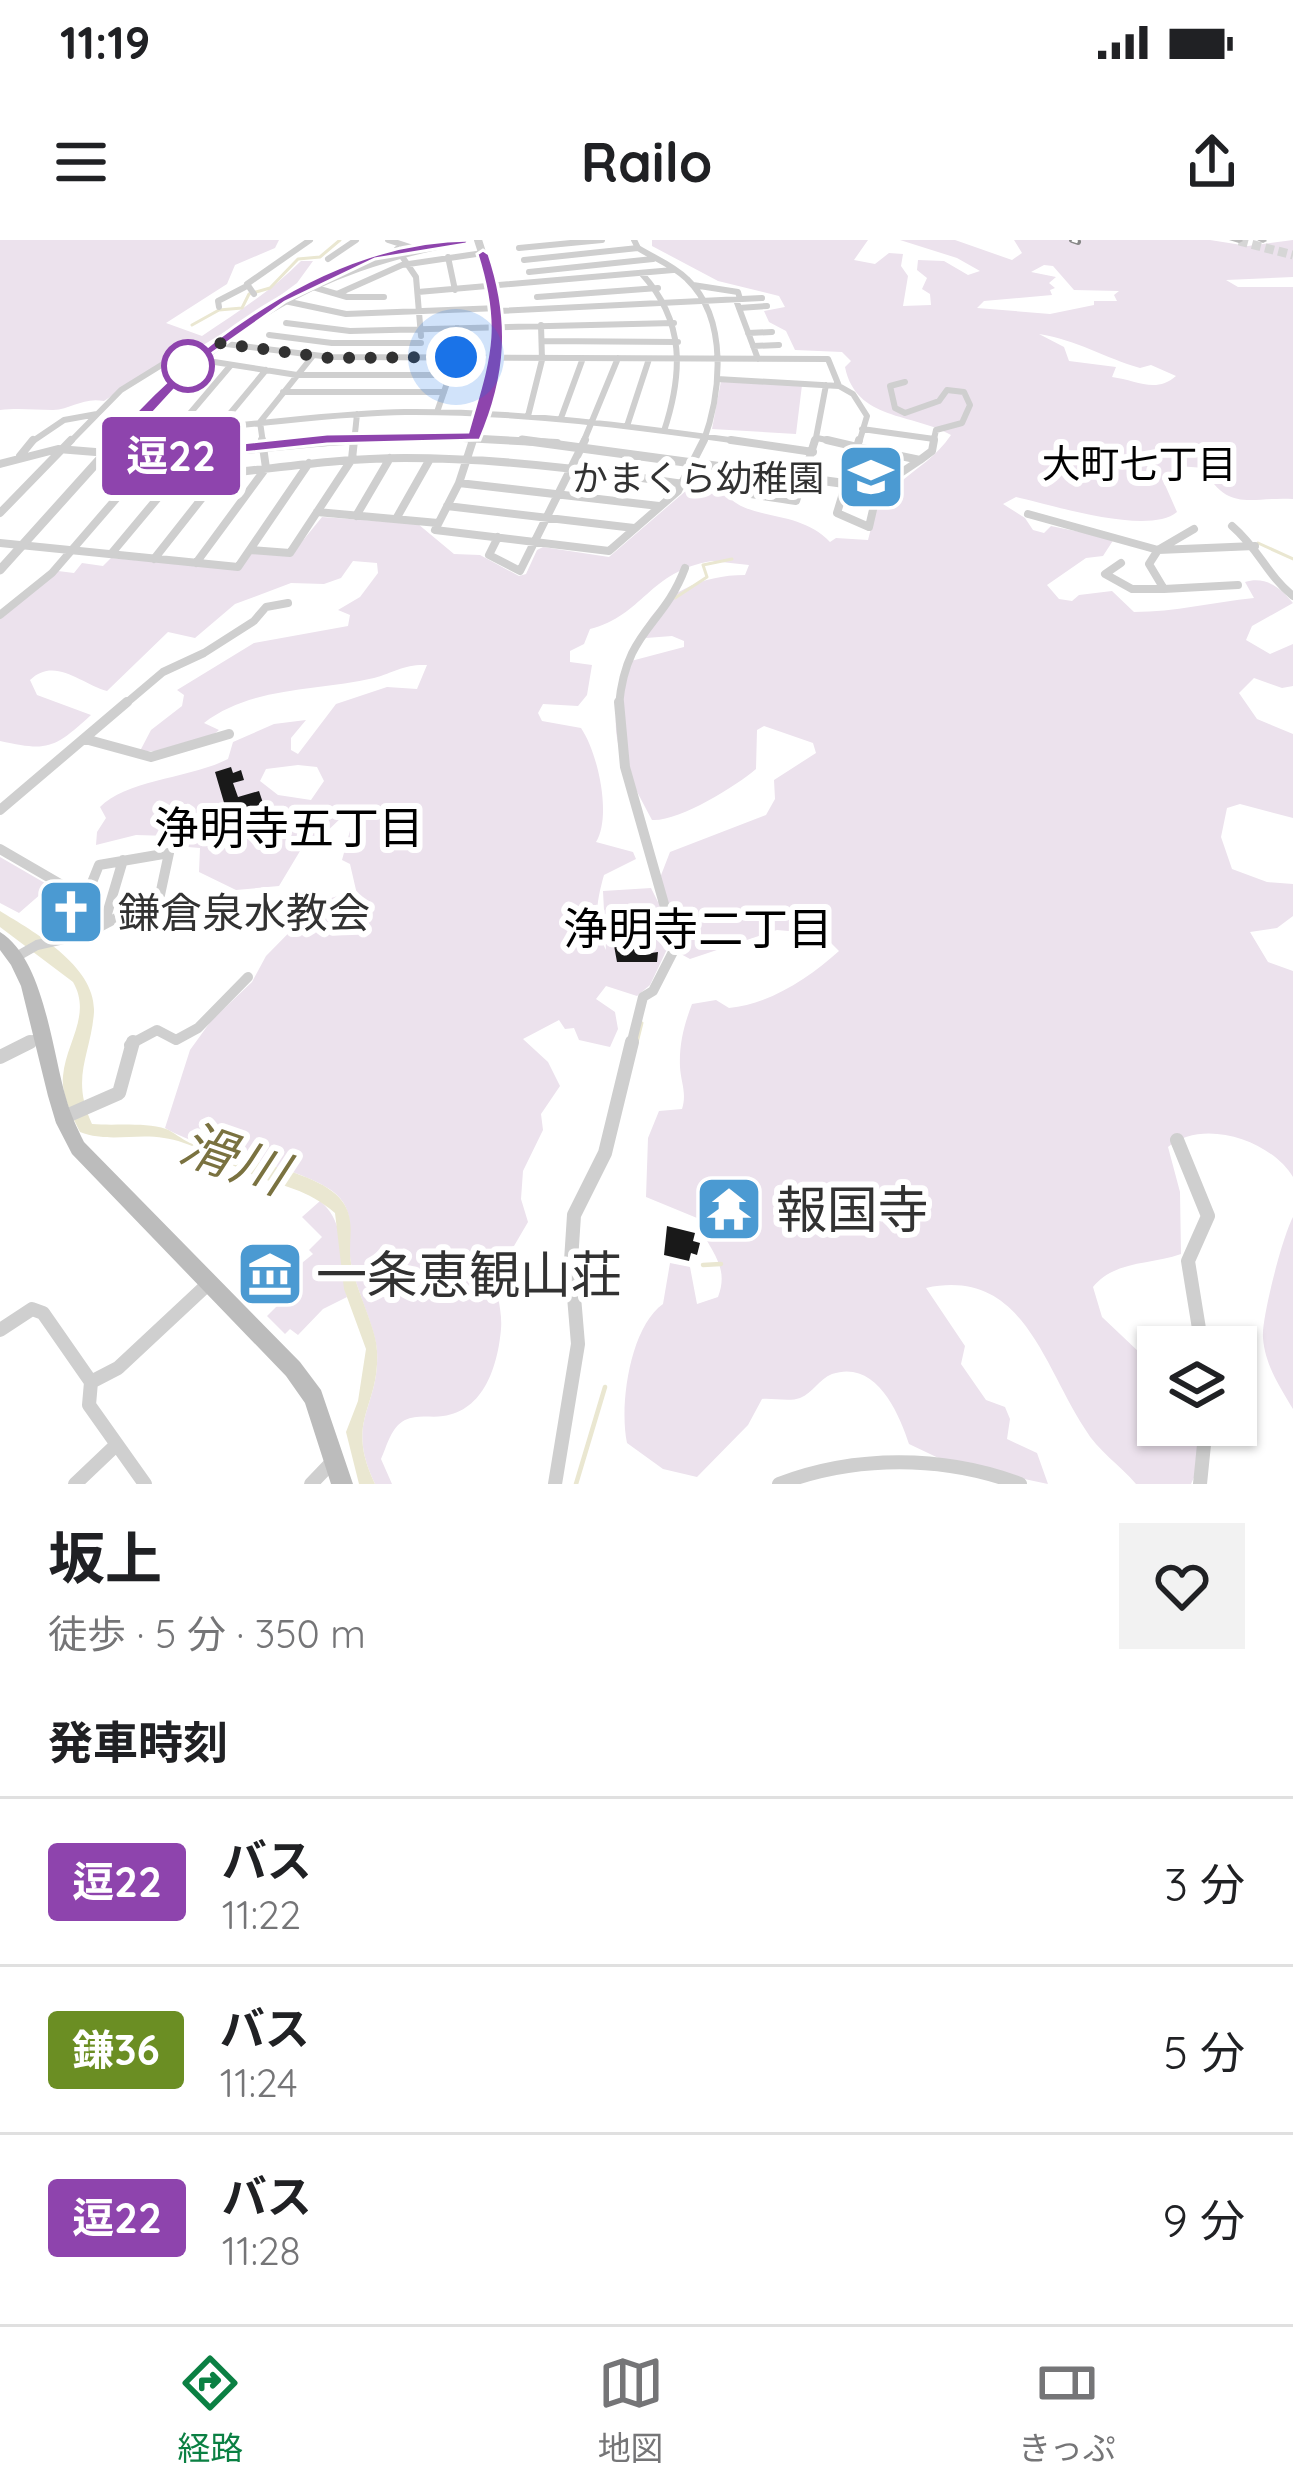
<!DOCTYPE html>
<html lang="ja">
<head>
<meta charset="utf-8">
<style>
  body { margin:0; font-family:Quicksand,"Noto Sans JP",sans-serif; background:#f2f2f2; color:#202124; height:100vh; display:flex; flex-direction:column; font-size:45px; white-space:nowrap }
  * { box-sizing:border-box; margin:0 }
  p { font-size:39px; color:#757577 }
  .icon { flex:none; width:66px; height:66px; fill:none; stroke:currentColor; stroke-width:2; stroke-linecap:round; stroke-linejoin:round }
  .map { position:relative; height:1244px; overflow:hidden }
  .sheet { display:flex; flex-direction:column; background:#fff; flex:1 }
  .sheet>* { flex:none }
  .badge { padding:0 24px; border-radius:9px; font-size:42px; line-height:78px }
  .tools { position:absolute; left:1137px; top:1086px; display:grid; gap:24px }
  .tools a { display:grid; place-items:center; width:120px; height:120px; border-radius:0px; background:#fff; box-shadow:0 3px 9px #0004; font-size:60px }
  .you { position:absolute; width:60px; height:60px; margin:-30px; border:9px solid #fff; border-radius:50%; background:#1a73e8; box-shadow:0 0 0 18px #1a73e833 }
  .map>.badge { position:absolute; translate:-50% -50%; box-shadow:0 0 0 6px #fff }
  h2 { padding:0 48px; font-size:45px; line-height:108px }
  .round { display:grid; place-items:center; flex:none; width:126px; height:126px; border-radius:0px; background:#f2f2f2 }
  .overview { display:flex; align-items:center; justify-content:space-between; height:204px; padding:0 48px }
  h1 { font-size:57px; font-weight:700; line-height:90px }
  ul { padding:0; list-style:none }
  li { display:flex; align-items:center; gap:36px; height:168px; padding:0 48px; border-top:3px solid #e0e0e0 }
  li div { flex:1 }
  li b { display:block; font-size:45px }
  li em { font-style:normal }
  li .badge { min-width:132px; font-weight:700; text-align:center }
  .status { display:flex; justify-content:space-between; align-items:center; height:84px; padding:0 60px; background:#fff; direction:ltr }
  .status svg { height:33px; fill:currentColor }
  header { display:flex; justify-content:space-between; align-items:center; height:156px; padding:0 48px; background:#fff; font-size:54px; font-weight:700 }
  .dock { display:flex; justify-content:space-around; align-items:center; height:168px; border-top:3px solid #e0e0e0; background:#fff; font-size:33px; color:#757577 }
  .dock a { display:grid; justify-items:center; gap:6px }
  .dock .active { color:#0b8043 }
  .map>svg:first-child { display:block }
  .green { fill:#ece2ed; fill-rule:evenodd }
  .water { fill:#eae7d1 }
  .lines { fill:none; stroke-linecap:round; stroke-linejoin:round }
  .stream-far1 { stroke:#eae7d1; stroke-width:3 }
  .stream { stroke:#eae7d1; stroke-width:4.5 }
  .building { fill:#191919 }
  .secondary-tunnel { stroke:#d6d6d6; stroke-width:9; stroke-dasharray:9 4.5; stroke-linecap:butt }
  .minor-far3 { stroke:#cfcfcf; stroke-width:6 }
  .minor-far2 { stroke:#cfcfcf; stroke-width:8 }
  .minor-far1 { stroke:#cfcfcf; stroke-width:10 }
  .minor { stroke:#cfcfcf; stroke-width:14 }
  .tertiary-far1 { stroke:#cfcfcf; stroke-width:8 }
  .tertiary { stroke:#cfcfcf; stroke-width:9 }
  .secondary { fill:#bcbcbc; fill-rule:evenodd }
  .rail-casing { stroke:#878787; stroke-width:6 }
  .rail { stroke:#fff; stroke-width:3; stroke-dasharray:6; stroke-linecap:butt }
  .line { fill:#8e44ad; stroke:#fff; stroke-width:3 }
  .walk { stroke:#323232; stroke-width:12; stroke-dasharray:0 21.6 }
  .stop-dot { fill:#fff; stroke:#8e44ad; stroke-width:6 }
  .labels { text-anchor:middle; dominant-baseline:central; stroke-width:12; stroke-linejoin:round; paint-order:stroke }
  .far-poi-label { font-size:36px; fill:#323232; stroke:#fff; text-anchor:end }
  .far-neighbourhood-label { font-size:39px; fill:#000; stroke:#fff }
  .poi-label { font-size:42px; fill:#323232; stroke:#fff; text-anchor:start }
  .neighbourhood-label { font-size:45px; fill:#000; stroke:#fff }
  .near-poi-label { font-size:51px; fill:#323232; stroke:#fff; text-anchor:start }
  .near-water-label { font-size:54px; font-style:italic; fill:#7a7240; stroke:#fff }
</style>
</head>
<body>
<div class="status"><b>11:19</b><svg viewBox="0 0 49 12"><path d="M0 12V9h3v3zM5 12V6h3v6zM10 12V3h3v9zM15 12V0h3v12zM26 1h20v11H26zM47 4h2v5h-2z"/></svg></div>
<header><svg class="icon" aria-label="menu" viewBox="0 0 24 24"><path d="M4 6h16M4 12h16M4 18h16"/></svg>Railo<svg class="icon" aria-label="share" viewBox="0 0 24 24"><path d="M12 15V3M7 8l5-5 5 5M5 13v7h14v-7"/></svg></header>
<div class="map">
<svg width="1293" height="1244" viewBox="0 0 1293 1244">
  <rect width="100%" height="100%" fill="#fff"/>
  <path class="green" d="M0,0h279l-4,8 -40,17 -8,19 -61,39 36,13c36,-24 69,-45 99,-75h12l-16,22 -38,28 -64,39 -20,3 -71,48c-21,-4 -32,8 -51,9 -18,0 -34,-2 -53,0z
    M652,0h216l-14,20 21,4 14,-11 14,1 -2,12 7,10 -5,30 28,-1 -1,-11 -8,-5 5,-11 -10,-8 1,-10 26,1 24,14 12,-4 -23,-13 -57,-18h55l57,20 10,-7 -8,-13h196l38,6 45,-6v37l-67,3 12,7h55v212c-40,-3 -66,15 -89,-31l-26,-2 -3,7 -13,5 15,34c-29,24 -124,-7 -161,-15l-13,7 22,14 8,12 11,3 7,-7 63,13 -11,17 -17,2 -39,27 12,14 13,2 7,-6 33,-4 22,21c41,0 79,-10 120,-14l-9,-16c20,-6 35,5 48,21l-41,23 -6,14 24,14 23,-10v42l-11,2 -28,-10 -15,15 18,26 36,15v84l-53,-14 -13,4 -6,29 11,32 35,13 26,2v32l-16,12 -27,4 18,30 25,9v206c-21,-36 -90,-60 -125,-30l12,45 1,62c-30,11 -66,6 -88,33l9,30 56,53v55h43l-4,46 -6,13h-55c-16,-19 -38,-33 -51,-55 -42,-64 -62,-162 -159,-141l39,58 -4,18 25,36 19,7 5,12 -3,20 30,14 11,31 -99,-21 -40,-19c-10,-31 -33,-85 -77,-70 -13,5 -19,19 -32,24 -10,4 -27,0 -38,1l-14,26 -51,52 -34,-8 -36,-26c-8,-37 3,-116 36,-139l7,-41 20,4 7,37 21,-7c13,-34 -12,-48 -21,-79l-51,-21 2,-59 11,-27 23,-2c5,-16 -1,-26 -2,-42 -1,-23 4,-42 12,-63l24,-4 13,8c41,-4 80,-30 110,-57l-17,-17 -45,-4 -87,29 -22,-12 -18,38 -13,11 -31,-10 -10,13 19,13 3,17 -8,18 -31,-7 -5,-12 -9,1 -6,-9 -36,19 25,23 12,24 -19,28 2,16 -20,41 -2,28 7,23 -14,24 -21,9c-1,27 10,51 8,74 -3,36 -17,82 -58,87 -12,2 -26,-2 -38,4 -14,7 -18,26 -24,39l11,25h-17c-31,-65 5,-75 2,-133 -1,-22 -21,-61 -26,-88 -5,-25 7,-49 -15,-69 -33,-28 -127,-40 -171,-66l25,-78 21,-29 41,-39 14,-26 53,-54 37,-12 -6,-26 -8,-4 12,-44 -10,-1 -28,27 -10,-1 -27,45 -43,4 -37,-18 1,-24 -25,-2 -6,-10 -33,-1 -40,10 1,-13 9,-14 -6,-11c26,-27 91,-29 128,-48l5,-17 41,-18 32,-4 -15,18v12l7,4 38,-50 51,-17 30,2 10,-24c-23,-1 -32,7 -53,13 -56,13 -122,8 -170,45l15,7c-20,17 -53,23 -79,21l11,-21 31,-24 2,-11 -7,-5 77,-47 94,-17 2,-11 -12,-5 22,-13 18,-24 -1,-10 -24,-2 -12,17 -17,6 -33,-1 -56,21 -40,34 -27,-6 -61,59c-26,-7 -52,-35 -77,-11l7,15 54,20c-38,35 -44,36 -91,26v-123l58,-47 16,2 8,-10 21,3 8,-8 128,11 12,-16 41,1 30,-37 96,7 36,30 26,1 39,21 7,-2 11,-24 6,-3 66,10 79,-68 38,5c22,28 72,14 104,48l6,-4 32,2 9,-35c11,-6 12,-14 21,-21 20,-17 38,-27 53,-49 -38,-22 -95,-14 -106,-68l6,-6 -9,-9 -47,-2 -9,-19 -17,-9 -5,-11 21,-4 -6,-11 -61,-15 -66,-35zM1044,25l9,1 21,24 45,1 -5,4 3,6h-23v4l-44,9 -73,-6 7,-7 68,-6 -2,-5 5,-2 -6,-5 7,-6 -25,-5zM1039,94c38,6 66,24 101,34l11,-3 25,11c-20,18 -40,4 -64,1l4,-10 -47,-6 -5,-14zM712,321l37,4 -4,10c-43,0 -84,18 -103,57l4,6 26,-2 12,5v6l-53,14c-30,68 -12,97 21,159 26,2 83,-33 104,-51l1,-39 7,-4 49,17 3,10 -42,27 1,19 -9,16 -96,37 -12,31v19l-7,-14 -48,3 3,59c-13,-25 -10,-47 -2,-75l32,-16 -3,-7 -37,-10c16,-26 2,-89 -15,-114l-39,-7 -4,-8 5,-9 35,2 9,-11 5,-30 -22,-3v-11l14,-7 6,-15c53,-13 59,-58 122,-68zM298,525l19,2 7,14 -13,19 -33,-5 -18,-14 6,-12z
    M721,141l81,4 -6,49 -84,-5z
    M0,617l50,29 -31,27 -19,-10z
    M320,961c29,24 18,62 27,96l-24,12 -25,26 -8,-6 -5,5 -18,-18 11,-11 -14,-23 20,-18 8,7 21,-17 -4,-4 13,-13 -20,-20z
    M1293,977v192c-13,-22 -28,-44 -30,-71 -2,-19 20,-103 30,-121z"/>
  <path class="water" d="M0,671c34,21 96,55 94,101 -3,43 -24,65 -2,112 22,2 52,-2 74,5 8,3 15,10 24,14 36,14 130,27 152,58 15,20 5,41 9,62 5,27 26,67 26,88 3,58 -33,68 -2,133h-16l-13,-52 12,-31 8,-52 -22,-60 -9,-76c-33,-28 -58,-26 -93,-43 -22,-11 -54,-29 -78,-32 -29,-5 -55,5 -84,-6 -8,-16 -19,-38 -17,-56 3,-34 29,-61 10,-94l-73,-55z"/>
  <g class="lines">
    <path class="stream-far1" d="M192,85l27,-15 23,-2 7,-14 21,-6 28,-29 22,-2 20,-17
      M1258,303l35,16
      M675,358l32,-21 -4,-12 29,-6
      M637,803l5,-20"/>
    <path class="stream" d="M703,1025l18,-1
      M576,1244l29,-97"/>
  </g>
  <path class="building" d="M231,527l2,6 8,-3 3,10 -11,3 5,14 21,-6 4,12 -19,9 -19,-6 -10,-34z
    M648,696l3,17 7,-1 -1,10h-40l-4,-22z
    M667,986l28,7 -2,8 7,2 -3,12 -6,-2 -2,8 -25,-6z"/>
  <g class="lines">
    <path class="secondary-tunnel" d="M1239,1l54,14"/>
    <path class="minor-far3" d="M388,0l22,7
      M634,0l4,8c16,10 35,17 49,31 42,40 34,115 16,164
      M519,8l83,-8
      M397,9l19,28 5,59
      M448,17l7,33
      M328,19l28,-19
      M524,20l114,-12
      M529,32l124,-13
      M642,34c43,47 41,99 22,157
      M306,45l41,12h37
      M693,45l45,7 2,7
      M418,52l255,-22
      M254,54l-7,-10 63,-44
      M337,54l65,-29 81,-12
      M537,57l121,-9
      M280,60l66,14 153,-6
      M736,60l22,59
      M219,67l-1,-6 27,-14
      M739,68l28,-2
      M499,71l263,-13
      M286,83l64,8 324,-8
      M748,93l24,-1
      M269,95l63,8h89
      M542,101l136,1
      M218,103l112,14 498,2 11,27
      M753,106l26,-1
      M717,139l122,7 14,8 14,22 -8,27
      M905,142l-15,4 5,22 10,5 34,-12 8,-11 17,2 6,13 -8,18 -26,7 -2,9
      M283,152h161
      M437,172l19,-55 1,-29
      M528,176l14,-56 -1,-35
      M561,178l22,-60
      M627,186l22,-67
      M218,188l48,-58
      M130,189c92,4 183,-16 275,-17 116,-1 232,15 347,31
      M862,189l72,10 -1,4
      M175,191l56,-66
      M817,198l24,5
      M30,203l34,-23 33,-6
      M69,203l52,-53 55,-34 121,19h153
      M263,203l-3,-21 52,-65
      M354,203l3,-29
      M472,203l2,-6
      M583,203l35,-85
      M815,203l11,-58"/>
    <path class="minor-far2" d="M473,200l-14,43 -24,47 174,21 69,-60 26,-51
      M731,200l82,12
      M827,200l30,7
      M857,207l63,13 -42,28 -9,39 -32,-14z
      M857,207l2,-7
      M20,216l13,-16
      M920,220l12,-9 2,-11
      M0,224l58,-15 50,4
      M132,241c92,-3 181,-23 273,-23 131,0 262,24 391,43l19,-61
      M459,243l200,23
      M447,266l187,22
      M317,272l121,11
      M0,273l71,-73
      M1028,274l130,36 36,-21
      M356,276l34,-58
      M396,279l34,-60
      M1232,286c27,23 35,49 61,70
      M498,297l-9,18 31,16 65,-131
      M0,303l238,24 71,-104
      M250,310l40,3 62,-94 2,-19
      M111,314l61,-73
      M154,319l67,-85
      M196,323l70,-95 -4,-28
      M1121,323l-16,11 27,15h32
      M1238,345l-74,4 -15,-25 9,-14 97,-4
      M0,375l52,-42 101,-117
      M124,465l39,-33 41,-19 50,-32 12,-14 22,-4
      M619,465c7,-76 44,-78 66,-137"/>
    <path class="minor-far1" d="M619,462l6,65 51,179 -23,45 -10,6 -12,48
      M85,499l66,18 78,-23
      M0,570l127,-108
      M0,609l62,36
      M104,684l19,-64
      M16,717l21,-12 49,-11 74,-39 9,-42 -70,12 -29,72
      M24,805l18,-9
      M129,805l28,-15 19,10 22,-12 50,-51"/>
    <path class="minor" d="M0,817l30,-15
      M62,878l57,-25 14,-51
      M1177,900l31,76 -20,45 14,86
      M0,1090l32,-21 11,4 48,69 -2,23 56,79
      M91,1142l27,-14 90,-84
      M75,1244l40,-38
      M311,1244l23,-24
      M555,1244l23,-140 -7,-83 3,-46 31,-62 27,-111
      M779,1244c76,-29 164,-29 241,0
      M1200,1244l6,-59"/>
    <path class="tertiary-far1" d="M474,197c23,-70 28,-126 4,-197
      M114,203c113,-118 190,-173 352,-203
      M313,203l113,-7 131,7"/>
    <path class="tertiary" d="M522,200l356,48
      M108,213l79,2 156,-15
      M0,330l117,-130"/>
    <path class="secondary" d="M1229,0h13l1,1 -4,2z
      M1257,0h9l1,1 -4,2z
      M0,692c44,27 52,119 66,166 4,15 11,30 18,44l216,220 21,28 32,94h-22l-26,-81 -19,-27 -214,-222 -16,-31 -8,-27 -27,-110 -10,-21 -11,-15z"/>
    <g class="rail-casing">
      <path id="rail" d="M1072,0l6,2"/>
    </g>
    <use href="#rail" class="rail"/>
  </g>
  <path class="line" d="M466,4l-91,15 -90,43 -85,60 -80,87 48,2 159,-17 141,-2c21,-74 33,-102 9,-178l6,-4 6,4c22,66 19,121 -9,186l-153,4 -159,17 -60,-3 -8,-5c85,-105 227,-213 371,-213z"/>
  <g class="lines">
    <path class="walk" d="M188,126l1,-8 29,-15 112,15 126,-1"/>
  </g>
  <defs>
    <g id="school-square" transform="scale(3.45)"><rect x="-9" y="-9" width="18" height="18" rx="4" fill="#4b9ad2" stroke="#fff"/><path d="M0-5L7-2L0 1L-7-2ZM-4 1L0 2.5L4 1V4Q0 6-4 4Z" fill="#fff"/></g>
    <g id="church-square" transform="scale(3.45)"><rect x="-9" y="-9" width="18" height="18" rx="4" fill="#4b9ad2" stroke="#fff"/><path d="M-1.2-6h2.4v3.5h3.3v2.4h-3.3V6h-2.4V-.1h-3.3v-2.4h3.3Z" fill="#fff"/></g>
    <g id="temple-square" transform="scale(3.45)"><rect x="-9" y="-9" width="18" height="18" rx="4" fill="#4b9ad2" stroke="#fff"/><path d="M0-6L5-2H3V0L6.5 2.5H4V6H1.5V3h-3V6H-4V2.5H-6.5L-3 0V-2H-5Z" fill="#fff"/></g>
    <g id="museum-square" transform="scale(3.45)"><rect x="-9" y="-9" width="18" height="18" rx="4" fill="#4b9ad2" stroke="#fff"/><path d="M0-6L6-3V-2H-6V-3ZM-5-1h2V3h-2ZM-1-1h2V3h-2ZM3-1h2V3H3ZM-6 4H6V6H-6Z" fill="#fff"/></g>
  </defs>
  <g fill-rule="evenodd">
    <use href="#school-square" x="871" y="237"/>
    <use href="#church-square" x="71" y="672"/>
    <use href="#temple-square" x="729" y="969"/>
    <use href="#museum-square" x="270" y="1034"/>
  </g>
  <circle class="stop-dot" cx="188" cy="126" r="24"/>
  <g class="labels">
    <g class="far-poi-label">
      <text x="824" y="237">かまくら幼稚園</text>
    </g>
    <g class="far-neighbourhood-label">
      <text x="1139" y="223">大町七丁目</text>
    </g>
    <g class="poi-label">
      <text x="118" y="672">鎌倉泉水教会</text>
    </g>
    <g class="neighbourhood-label">
      <text x="289" y="587">浄明寺五丁目</text>
      <text x="698" y="688">浄明寺二丁目</text>
    </g>
    <g class="near-poi-label">
      <text x="776" y="969">報国寺</text>
      <text x="316" y="1034">一条恵観山荘</text>
    </g>
    <g class="near-water-label">
      <text transform="translate(234 918) rotate(19)">滑川</text>
    </g>
  </g>
</svg>
<div class="tools">
<a><svg class="icon" aria-label="layers" viewBox="0 0 24 24"><path d="M12 4l9 5-9 5-9-5zM3 14l9 5 9-5"/></svg></a>
</div>
<div class="you" style="left:456px;top:117px"></div>
<b class="badge" style="left:171px;top:216px;background:#8e44ad;color:#fff">逗22</b>
</div>
<section class="sheet">
<div class="overview"><div><h1>坂上</h1><p>徒歩 · 5 分 · 350 m</p></div><a class="round"><svg class="icon" aria-label="heart" viewBox="0 0 24 24"><path d="M12 20l-8-8c-3-5 5-10 8-4 3-6 11-1 8 4z"/></svg></a></div>
<h2>発車時刻</h2>
<ul>
<li><span class="badge" style="background:#8e44ad;color:#fff">逗22</span><div><b>バス</b><p>11:22</p></div><em>3 分</em></li>
<li><span class="badge" style="background:#6b8e23;color:#fff">鎌36</span><div><b>バス</b><p>11:24</p></div><em>5 分</em></li>
<li><span class="badge" style="background:#8e44ad;color:#fff">逗22</span><div><b>バス</b><p>11:28</p></div><em>9 分</em></li>
</ul>
</section>
<nav class="dock">
<a class="active"><svg class="icon" aria-label="directions" viewBox="0 0 24 24"><path d="M12 3l9 9-9 9-9-9zM9 14v-3h6M13 9l2 2-2 2"/></svg>経路</a>
<a><svg class="icon" aria-label="map" viewBox="0 0 24 24"><path d="M3 6l6-2 6 2 6-2v14l-6 2-6-2-6 2zM9 4v14M15 6v14"/></svg>地図</a>
<a><svg class="icon" aria-label="tickets" viewBox="0 0 24 24"><path d="M3 7h18v10H3zM15 7v10"/></svg>きっぷ</a>
</nav>
</body>
</html>
